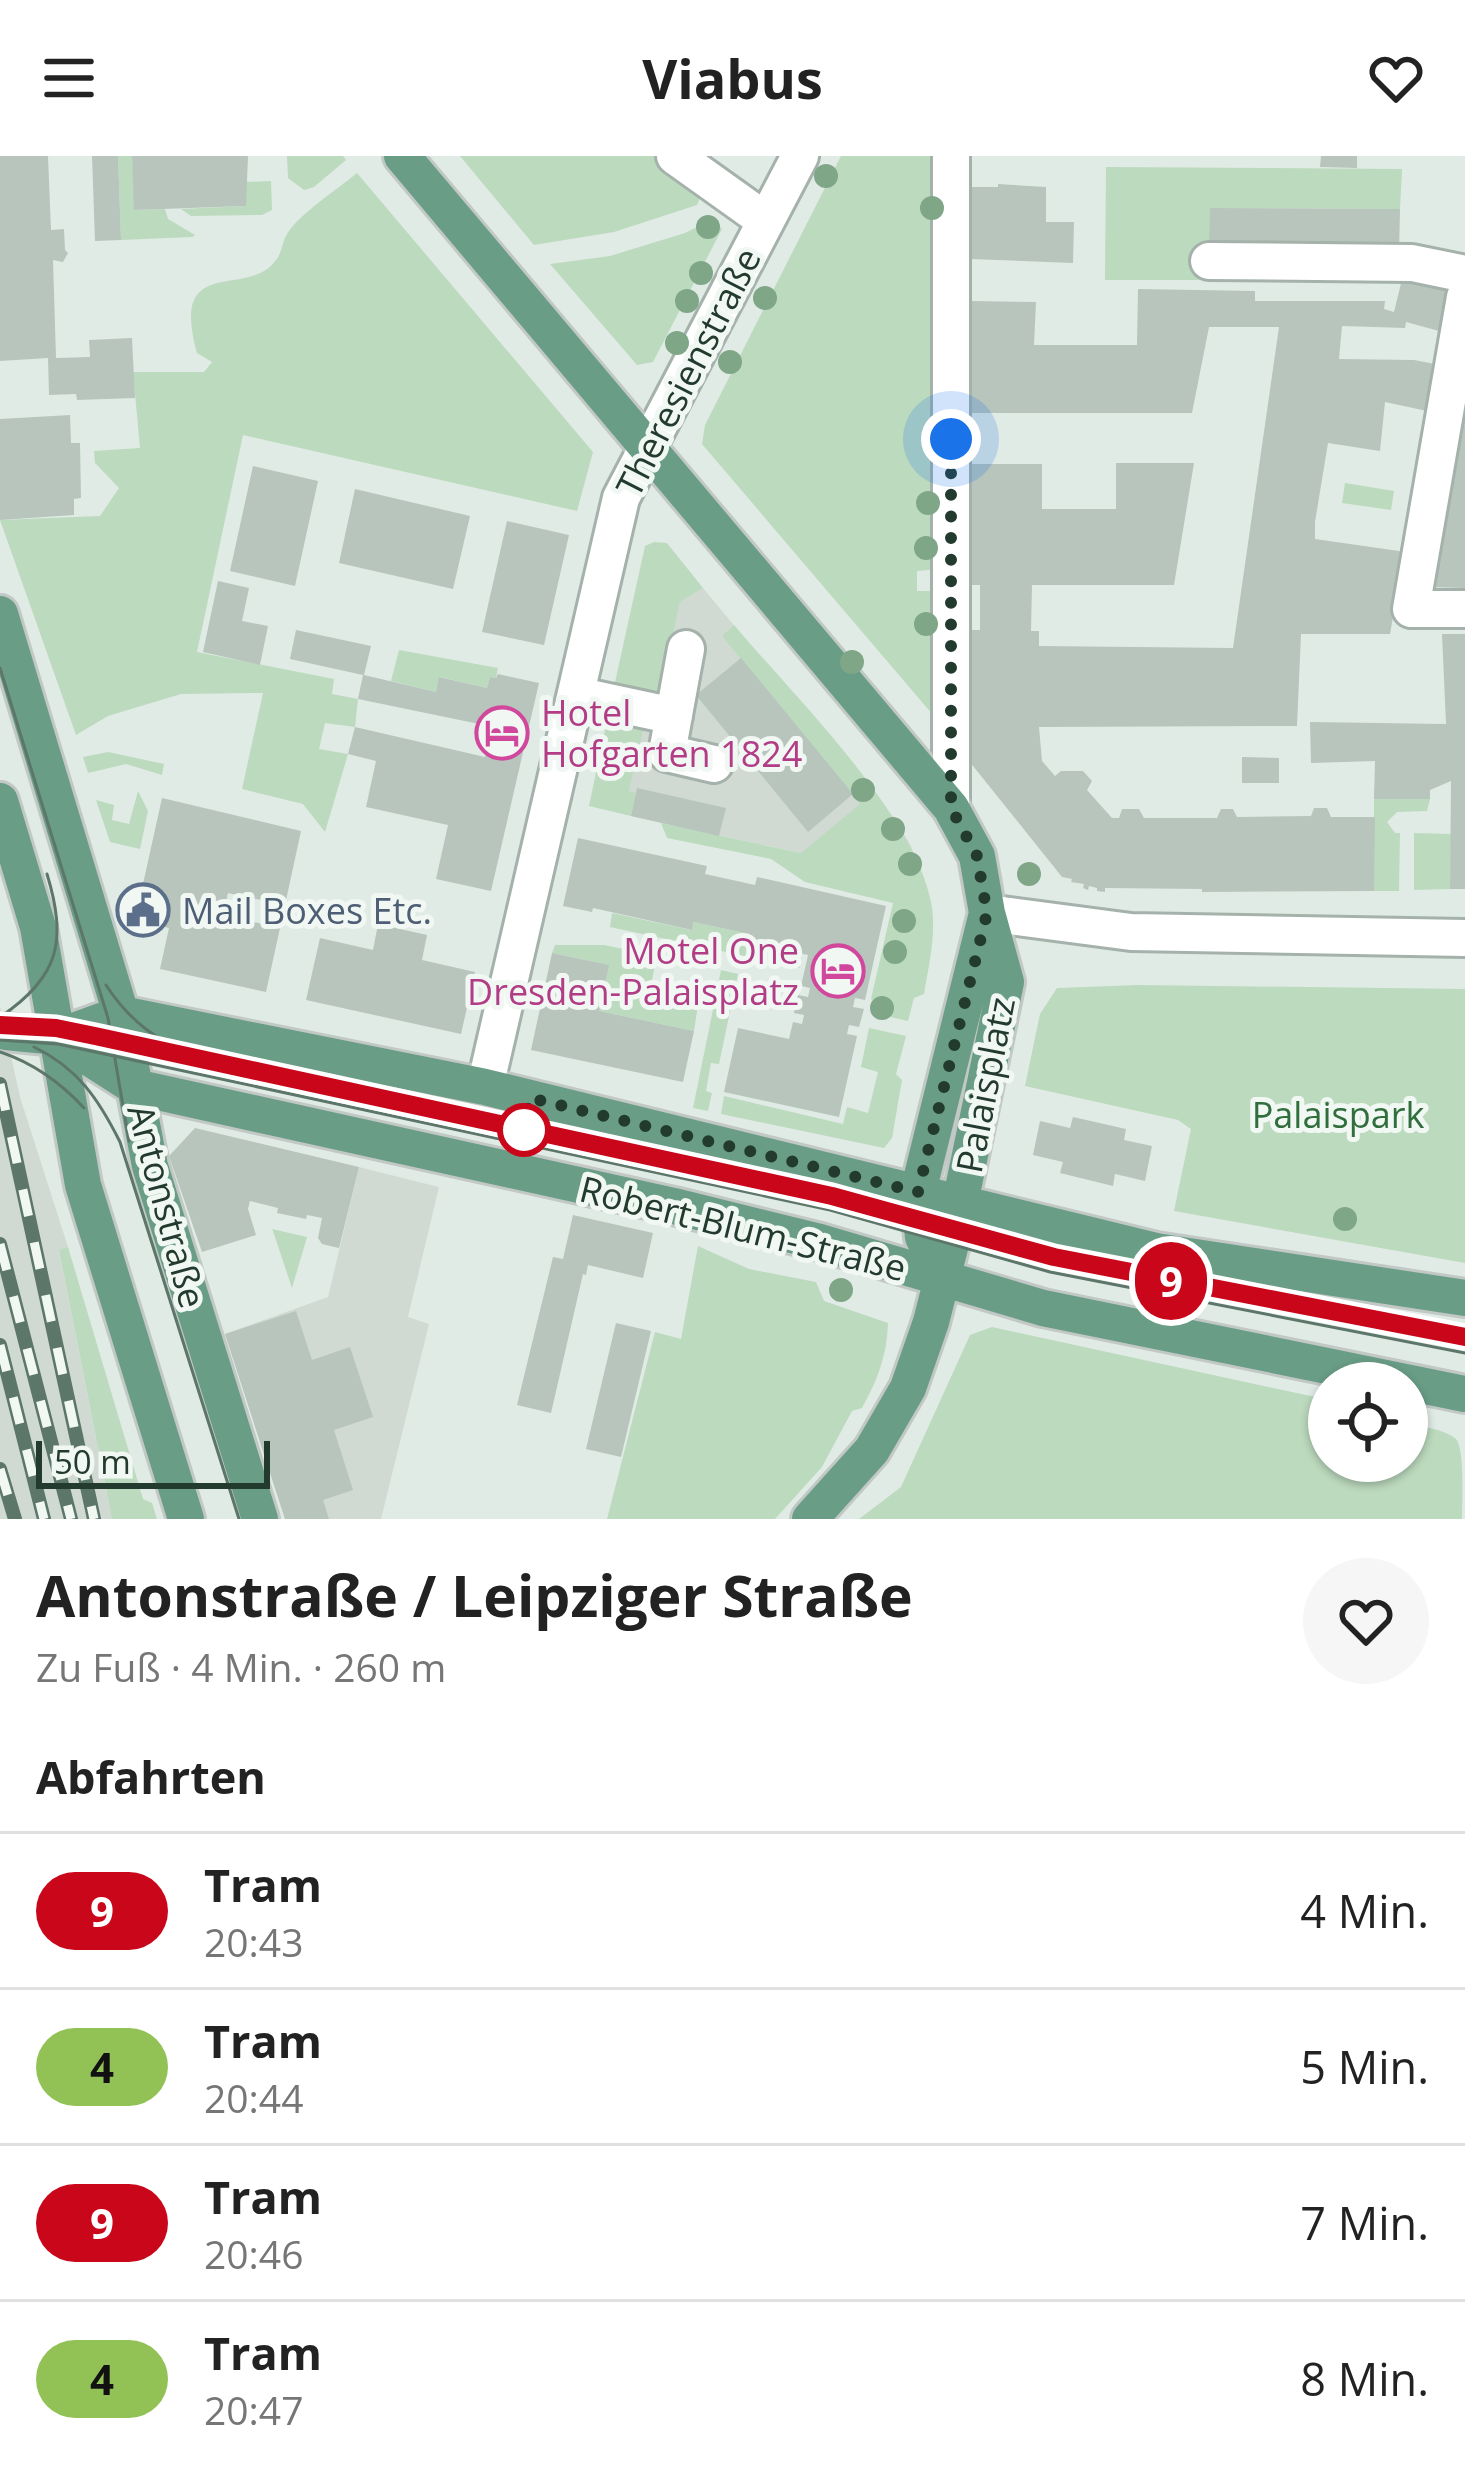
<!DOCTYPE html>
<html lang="de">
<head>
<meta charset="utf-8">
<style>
  body { margin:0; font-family:"Open Sans",sans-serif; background:#f6f6f6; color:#222; height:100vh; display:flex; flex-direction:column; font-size:45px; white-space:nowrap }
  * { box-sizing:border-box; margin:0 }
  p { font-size:39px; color:#767676 }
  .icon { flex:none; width:66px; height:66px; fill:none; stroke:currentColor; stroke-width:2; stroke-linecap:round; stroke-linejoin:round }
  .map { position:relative; height:1363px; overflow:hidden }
  .panel { display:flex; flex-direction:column; background:#fff; flex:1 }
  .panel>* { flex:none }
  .badge { padding:0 24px; border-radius:39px; font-size:42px; line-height:78px }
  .tools { position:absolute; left:1308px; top:1206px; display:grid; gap:24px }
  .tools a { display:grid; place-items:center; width:120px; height:120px; border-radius:50%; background:#fff; box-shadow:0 3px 9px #0004; font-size:60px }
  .scale { position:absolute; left:36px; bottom:30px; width:234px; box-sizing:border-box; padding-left:12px; border:6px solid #233a2f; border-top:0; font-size:33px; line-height:42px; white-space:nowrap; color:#233a2f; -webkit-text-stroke:9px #f1f7f3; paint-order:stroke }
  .you { position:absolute; width:60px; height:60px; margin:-30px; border:9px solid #fff; border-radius:50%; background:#1a73e8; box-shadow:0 0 0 18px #1a73e833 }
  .map>.badge { position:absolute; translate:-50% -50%; box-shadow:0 0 0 6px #fff }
  h2 { padding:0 36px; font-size:45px; line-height:108px }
  .round { display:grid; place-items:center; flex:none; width:126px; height:126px; border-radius:63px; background:#f6f6f6 }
  .headline { display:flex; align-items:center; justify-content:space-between; height:204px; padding:0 36px }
  h1 { font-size:57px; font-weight:700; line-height:90px }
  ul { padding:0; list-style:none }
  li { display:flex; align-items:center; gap:36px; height:156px; padding:0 36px; border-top:3px solid #e0e0e0 }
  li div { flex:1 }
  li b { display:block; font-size:45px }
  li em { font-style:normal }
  li .badge { min-width:132px; font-weight:700; text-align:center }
  header { display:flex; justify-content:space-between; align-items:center; height:156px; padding:0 36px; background:#fff; font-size:54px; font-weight:700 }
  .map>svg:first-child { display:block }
  .built { fill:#d0dad3 }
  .green { fill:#bcdabe }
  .building { fill:#b7c5bd }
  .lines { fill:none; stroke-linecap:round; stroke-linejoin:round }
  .minor-casing { stroke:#a4b2ab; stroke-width:42 }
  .major-casing { stroke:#c1c8c5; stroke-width:42 }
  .minor { stroke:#fff; stroke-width:36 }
  .major { stroke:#699d86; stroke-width:36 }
  .tram { stroke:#5d766a; stroke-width:3 }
  .rail-casing { stroke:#5d766a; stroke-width:14 }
  .rail { stroke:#f1f7f3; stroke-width:9; stroke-dasharray:27; stroke-linecap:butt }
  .tree { fill:#80a688 }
  .line-casing { stroke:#fff; stroke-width:27 }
  .line { stroke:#c9061a; stroke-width:18 }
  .walk { stroke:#233a2f; stroke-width:12; stroke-dasharray:0 21.6 }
  .stop-dot { fill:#fff; stroke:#c9061a; stroke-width:6 }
  .labels { text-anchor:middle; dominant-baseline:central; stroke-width:10; stroke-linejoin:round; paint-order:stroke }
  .street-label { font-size:36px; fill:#233a2f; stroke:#f1f7f3 }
  .hotel-label { font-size:36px; fill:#b23c85; stroke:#f1f7f3; text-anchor:start }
  .service-label { font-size:36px; fill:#4e5e75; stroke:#f1f7f3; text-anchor:start }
  .park-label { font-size:36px; fill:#306e3c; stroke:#f1f7f3 }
</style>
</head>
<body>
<header><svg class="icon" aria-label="menu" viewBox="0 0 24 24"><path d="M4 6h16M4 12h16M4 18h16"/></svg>Viabus<svg class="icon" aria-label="heart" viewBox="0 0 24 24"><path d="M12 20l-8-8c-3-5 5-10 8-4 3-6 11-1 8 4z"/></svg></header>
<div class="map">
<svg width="1465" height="1363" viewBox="0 0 1465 1363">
  <rect width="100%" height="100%" fill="#e1ebe5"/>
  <path class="built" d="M703,432l192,231 16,27 10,33 -290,-63 5,-22 -7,-3 17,-72 9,1 25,-118z
    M0,850l20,91 48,150 -9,4 53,268h-112z
    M359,1011l80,20 -31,130 21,7 -48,195h-96l-60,-185 103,-37z"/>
  <path class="green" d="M118,0h14l3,54 30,-1 3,10 27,16 -3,2 -71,3z
    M287,0h56l3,4 -32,27 -10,3 -16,-12z
    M460,0h229l13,37 -5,12 -83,27 -80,13z
    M841,0h98l2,413 -24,2v20h23l-1,131 -237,-278 3,-19z
    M1106,11l296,2 -2,40 -189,-1 -2,72h-104z
    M357,17l236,279 -16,59 -334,-76 -46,217 137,27 -2,15 26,5 -3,28 -30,-4 -6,26 29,5 -23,78 -22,-28 -61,-15 21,-96 -82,1 -73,22 -32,19 -76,-215 100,-4 19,-28 -24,-25 -1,-12 46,-3 -7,-76h71l8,-10 -15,-9c-28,-101 51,-53 79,-93 6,-7 6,-18 11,-26 12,-20 51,-45 70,-61z
    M271,25l1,29 -10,5 -71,1 -10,-7 65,-3v-24z
    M713,63l9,10 -69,133 -16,3 -87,-101 60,-8 75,-23z
    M1345,327l49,8 -3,19 -49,-7z
    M654,386l13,1 36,45 -23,14 -22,104 -46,-10 33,-150z
    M734,469c59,70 180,188 197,277 6,30 -2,62 -7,92l-10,4 -6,23 -35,-8 2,-12 -4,-2 22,-96 -88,-21 -34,-23 -104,-21 -6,-15 140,30 59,-49 -138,-168z
    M399,494l99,18 -2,10 -6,-1 -3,11 -47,-11 -4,15 -45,-11z
    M609,555l37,8 -17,72 7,2 -5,23 -42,-10z
    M108,596l56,12 -2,11 -36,-11 -38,9 -5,-16z
    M138,635l10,20 -8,38 -30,-7 -14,-42 18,5 -2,15 17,4z
    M1374,643h56l-3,12 -30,1 -10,10 8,11h5l-1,58h-25z
    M1414,677l37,1 -1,55 -36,1z
    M612,757l79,17 2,-8 52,11 -1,8 58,13 -2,14 -190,-41z
    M555,789h49l53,11 -8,38 49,11 -4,26 -95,-20 9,-46 -56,-12z
    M721,814l17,4 -19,90 -8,-1 -5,28 6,2 -4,18 -15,-3z
    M1139,829l326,4v274l-291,-52 17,-82 -13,-9 -153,-34 15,-72 17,-26z
    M869,872l37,8 -10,38 6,6 -10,58 -8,10 -163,-34 3,-18 119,28 4,-17 21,6 10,-41 -17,-5z
    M272,1073l35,8 -15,51 -19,-57z
    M698,1090l51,23 67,13 8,19 64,22c-1,32 -10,56 -26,85l-10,3 -30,56 -47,52h-168l48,-187 26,7z
    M68,1091l75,252 9,4 5,16h-45l-53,-269z
    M992,1171l337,73v61h78v-39c15,5 37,7 49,17 9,10 6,63 6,80h-603l42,-32 69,-152z"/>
  <path class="building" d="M0,0h48l3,74 13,-1 1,21 3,3 -5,9 -10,-2 3,98 34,-1 -1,-17 43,-2 3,60 -58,2 -1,-6 -27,1 -1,-37 -48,3z
    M92,0h26l3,84 -26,1z
    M132,0h116l-2,50 -112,4z
    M1321,0h36v12l-37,-1z
    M998,28l48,3v35h28l-1,41 -103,-4 -1,-72h29z
    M1210,52l190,1 -1,44 -190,-2z
    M1405,111l46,10 -12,54 -33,-9 -1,6 -63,-2 -3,33 75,1 21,4 -8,47 -42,-9 -5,49 -52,-8 -13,79v17l84,12 5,5 -14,78h-89l-4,92 -258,1 3,34 13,15 6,-5h22l9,10 -5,9 25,28h7l3,-9h17l5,9h73l4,-9h12l4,8 74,-1 3,-8h13l4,9h44l-1,74 -172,1v-3l-97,-1v4l-8,-1v-3l-8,-2 -1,4 -5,-2 1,-4 -13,-2 1,-3 -10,-2 -93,-116v-131h11v-45h-11v-121h73v45h74v-46h78l-20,122h-142l-1,46h8v15l194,2 46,-321h-70l-17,86h-223l1,-112 66,1 -2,43h103l1,-56 117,2v10h130l-1,8 10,3z
    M1465,211v221l-38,-1z
    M70,259l1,28h9l1,55 -7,1v16l-74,5v-101z
    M253,310l65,15 -23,105 -65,-15z
    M355,333l115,27 -17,73 -114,-26z
    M507,365l62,14 -25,110 -62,-13z
    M218,425l31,7 -7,33 26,5 -8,39 -57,-13z
    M296,474l75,16 -7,29 72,17 3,-15 48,11 3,-11 6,1 2,-4 41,9 -48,208 -55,-12 12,-54 -82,-18 10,-46 -28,-7 7,-27 130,30 3,-14 -11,-8 7,-10 -126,-26 5,-24 -73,-16z
    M1442,478h23v255h-15l1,-108 -21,9v9h-56l1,-38 -64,2 -1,-41 136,2z
    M741,502l112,136 -45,38 -112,-137z
    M1242,601l37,1v25h-37z
    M637,632l89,20 -7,28 -88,-20z
    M162,642l139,33 -16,74 -57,-12 -5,22 57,13 -14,64 -106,-23 9,-41 -34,-8z
    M578,682l129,28 -2,8 50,11 2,-8 129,29 -21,94 -10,-2 -2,9 11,2 -5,18 -10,-2 -2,9 10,2 -18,81 -115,-25 14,-64 51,11 4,-17 9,2 2,-9 -10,-2 4,-18 10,2 2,-9 -9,-2 7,-31 -65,-14 2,-8 -52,-11 -1,8 -99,-22 -1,4 -29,-6z
    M378,768l49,11 -5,25 53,12 -14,62 -155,-34 14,-62 53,12z
    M552,797l57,12 -10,46 95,20 -11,51 -152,-32z
    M1073,961l53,12 -2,11 28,6 -7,35 -30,-7 -2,12 -53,-13 3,-11 -30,-7 7,-34 30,7z
    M195,972l164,39 -20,81 -17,-4 -4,-6 4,-20 -15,-3 -1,4 -29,-6 1,-5 -28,-7 -2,8 8,26 -54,17 -33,-96z
    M573,1059l80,18 -10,45 -55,-13 -2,10 -3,-1 -32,139 -34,-8 36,-148 10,2z
    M296,1155l16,49 38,-13 23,70 -39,13 19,60 -30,10 6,19h-44l-60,-185z
    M616,1167l35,8 -30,126 -35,-8z"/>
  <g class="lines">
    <g class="minor-casing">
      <path id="minor" d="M675,0l91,65
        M1209,105l203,2 53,11
        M1465,141l-54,312h54
        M686,493l-19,104 47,11
        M576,539l98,21
        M951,652v-652
        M987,757l144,19 334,6
        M485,931l136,-589 179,-342"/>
    </g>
    <g class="major-casing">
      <path id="major" d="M402,0l549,652 26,48 10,57 19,69 -52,250 -23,90 -23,66 -36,62 -62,69
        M0,458l121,400 29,152 110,353
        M0,645l38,126 45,258 103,334
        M6,876l51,5 78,50 539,119 146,36 223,66 422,86
        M57,881l64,-23 364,73 671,164 309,47
        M943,1123l-20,-42 -5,-45 68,-275"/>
    </g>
    <use href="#minor" class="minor"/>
    <use href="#major" class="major"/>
    <path class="tram" d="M0,512l108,350 21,123
      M106,829c23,36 52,56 91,74
      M0,861c60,-40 67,-77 47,-143
      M0,884l58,4 772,166 220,62 415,81
      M34,891c44,21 65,53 86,95l119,377
      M0,896c33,11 60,30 84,56"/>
    <g class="rail-casing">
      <path id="rail" d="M0,928l94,435
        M0,1088l71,275
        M0,1189l44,174
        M0,1313l15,50"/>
    </g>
    <use href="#rail" class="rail"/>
  </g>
  <g class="tree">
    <circle cx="826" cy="20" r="12"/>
    <circle cx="932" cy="52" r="12"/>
    <circle cx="708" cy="71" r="12"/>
    <circle cx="701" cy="117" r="12"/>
    <circle cx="765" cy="142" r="12"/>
    <circle cx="687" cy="145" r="12"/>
    <circle cx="677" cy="187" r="12"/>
    <circle cx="730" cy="206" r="12"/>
    <circle cx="928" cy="347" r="12"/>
    <circle cx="926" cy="392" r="12"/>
    <circle cx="926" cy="468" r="12"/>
    <circle cx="852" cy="506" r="12"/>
    <circle cx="863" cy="634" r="12"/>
    <circle cx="893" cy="673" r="12"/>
    <circle cx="910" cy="708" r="12"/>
    <circle cx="1029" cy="718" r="12"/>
    <circle cx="904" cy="765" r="12"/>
    <circle cx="895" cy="796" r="12"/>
    <circle cx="882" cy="852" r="12"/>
    <circle cx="1345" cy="1063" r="12"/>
    <circle cx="841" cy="1134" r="12"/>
  </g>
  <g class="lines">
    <g class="line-casing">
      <path id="line" d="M0,869l56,3 39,8 737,160 222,61 411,80"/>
    </g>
    <use href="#line" class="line"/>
    <path class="walk" d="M524,974l6,-32 388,94 69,-279 -10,-57 -26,-48v-369"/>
  </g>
  <defs>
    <g id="hotel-ring" transform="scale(2.7)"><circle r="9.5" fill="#f1f7f3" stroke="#d1479c" stroke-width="1.5"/><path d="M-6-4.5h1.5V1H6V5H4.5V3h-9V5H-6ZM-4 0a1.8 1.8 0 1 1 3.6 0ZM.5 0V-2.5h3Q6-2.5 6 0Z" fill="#d1479c"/></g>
    <g id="civic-ring" transform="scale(2.7)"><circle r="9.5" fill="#f1f7f3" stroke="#5c6f8a" stroke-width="1.5"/><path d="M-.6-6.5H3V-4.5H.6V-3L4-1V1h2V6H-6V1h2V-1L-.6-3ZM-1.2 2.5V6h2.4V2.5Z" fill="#5c6f8a"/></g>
  </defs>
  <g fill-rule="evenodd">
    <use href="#hotel-ring" x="502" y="577"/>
    <use href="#civic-ring" x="143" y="754"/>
    <use href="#hotel-ring" x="838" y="815"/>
  </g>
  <circle class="stop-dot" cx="524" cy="974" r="24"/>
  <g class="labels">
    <g class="street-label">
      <text transform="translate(688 216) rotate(-63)">Theresienstraße</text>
      <text transform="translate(985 929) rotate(-79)">Palaisplatz</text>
      <text transform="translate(167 1050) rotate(75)">Antonstraße</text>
      <text transform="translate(743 1072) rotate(14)">Robert-Blum-Straße</text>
    </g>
    <g class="hotel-label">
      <text x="541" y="556">Hotel<tspan x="541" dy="41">Hofgarten 1824</tspan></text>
      <text x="799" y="794" text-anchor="end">Motel One<tspan x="799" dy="41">Dresden-Palaisplatz</tspan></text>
    </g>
    <g class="service-label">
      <text x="182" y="754">Mail Boxes Etc.</text>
    </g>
    <g class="park-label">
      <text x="1338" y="958">Palaispark</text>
    </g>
  </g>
</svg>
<div class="tools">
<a><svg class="icon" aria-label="locate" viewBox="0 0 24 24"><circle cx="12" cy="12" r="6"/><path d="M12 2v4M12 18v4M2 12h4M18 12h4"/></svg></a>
</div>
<div class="scale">50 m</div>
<div class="you" style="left:951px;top:283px"></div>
<b class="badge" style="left:1171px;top:1125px;background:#c9061a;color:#fff">9</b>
</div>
<section class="panel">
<div class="headline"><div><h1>Antonstraße / Leipziger Straße</h1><p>Zu Fuß · 4 Min. · 260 m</p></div><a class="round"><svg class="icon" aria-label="heart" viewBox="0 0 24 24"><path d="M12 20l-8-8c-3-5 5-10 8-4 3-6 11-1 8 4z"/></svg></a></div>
<h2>Abfahrten</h2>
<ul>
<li><span class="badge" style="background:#c9061a;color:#fff">9</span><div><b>Tram</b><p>20:43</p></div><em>4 Min.</em></li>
<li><span class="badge" style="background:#92c255;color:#111">4</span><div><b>Tram</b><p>20:44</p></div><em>5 Min.</em></li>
<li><span class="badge" style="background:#c9061a;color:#fff">9</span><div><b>Tram</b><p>20:46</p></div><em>7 Min.</em></li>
<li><span class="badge" style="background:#92c255;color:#111">4</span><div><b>Tram</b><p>20:47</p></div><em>8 Min.</em></li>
</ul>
</section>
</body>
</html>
